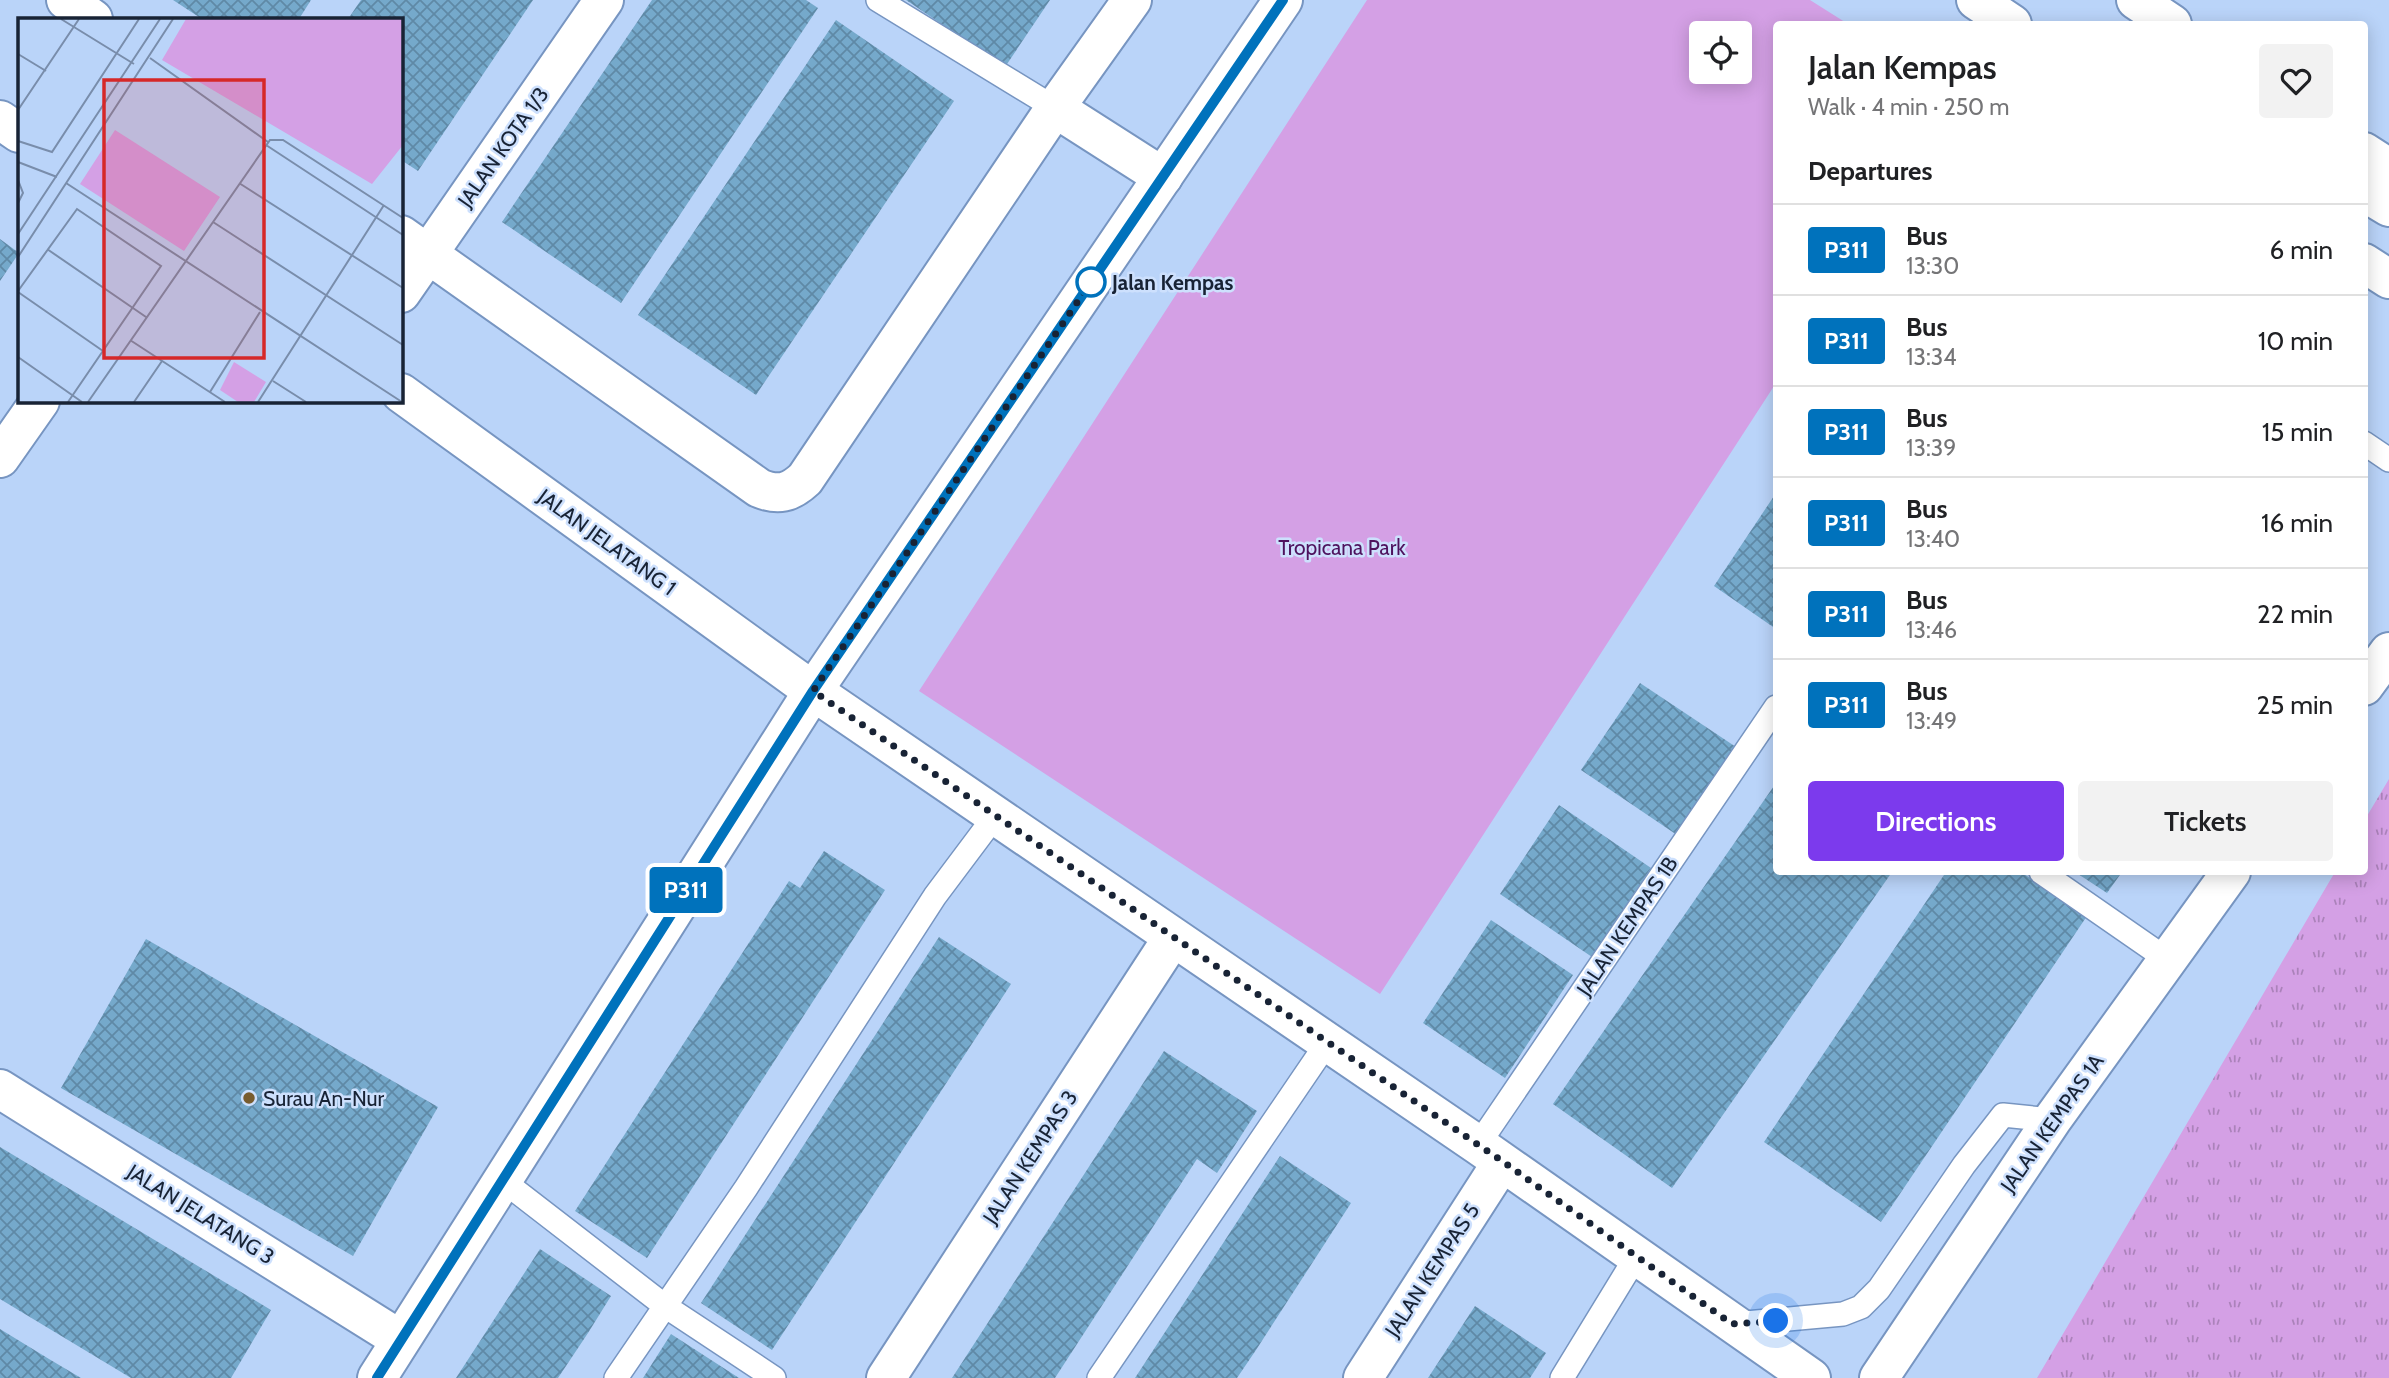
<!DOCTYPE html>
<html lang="en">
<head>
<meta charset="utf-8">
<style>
  body { margin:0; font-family:Cabin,sans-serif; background:#f2f2f2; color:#202124; height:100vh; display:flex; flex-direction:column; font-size:26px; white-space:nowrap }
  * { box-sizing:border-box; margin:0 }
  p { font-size:23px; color:#757577 }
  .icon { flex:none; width:38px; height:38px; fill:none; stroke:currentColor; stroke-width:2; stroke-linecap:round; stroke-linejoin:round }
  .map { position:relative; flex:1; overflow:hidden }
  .sheet { position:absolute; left:1773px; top:21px; width:595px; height:854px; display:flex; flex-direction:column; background:#fff; border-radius:7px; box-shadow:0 4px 18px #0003 }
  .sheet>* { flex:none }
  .badge { padding:0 14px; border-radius:5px; font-size:24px; line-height:46px }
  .controls { position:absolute; left:1689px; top:21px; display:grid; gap:14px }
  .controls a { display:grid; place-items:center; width:63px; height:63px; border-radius:7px; background:#fff; box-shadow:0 4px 18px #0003; font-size:35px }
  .you { position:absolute; width:35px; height:35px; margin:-18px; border:5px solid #fff; border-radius:50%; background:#1a73e8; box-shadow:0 0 0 10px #1a73e833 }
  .map>.badge { position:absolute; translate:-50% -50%; box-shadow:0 0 0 4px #fff }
  h2 { padding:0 35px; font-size:26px; line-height:63px }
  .round { display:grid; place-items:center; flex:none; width:74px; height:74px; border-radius:7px; background:#f2f2f2 }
  .overview { display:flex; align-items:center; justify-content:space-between; height:119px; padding:0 35px }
  h1 { font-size:33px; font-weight:600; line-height:52px }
  .cta { display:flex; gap:14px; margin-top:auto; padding:14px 35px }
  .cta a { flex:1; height:80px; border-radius:7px; background:#7c3aed; color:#fff; font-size:28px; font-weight:600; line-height:80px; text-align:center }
  .cta a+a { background:#f2f2f2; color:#202124 }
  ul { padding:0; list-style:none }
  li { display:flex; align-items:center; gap:21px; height:91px; padding:0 35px; border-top:2px solid #e0e0e0 }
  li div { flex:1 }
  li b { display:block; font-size:26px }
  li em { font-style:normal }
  li .badge { min-width:77px; font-weight:700; text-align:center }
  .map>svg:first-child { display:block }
  .grass { fill:url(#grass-tufts) }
  .park { fill:#d4a0e5; fill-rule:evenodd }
  .building { fill:url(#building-cross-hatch) }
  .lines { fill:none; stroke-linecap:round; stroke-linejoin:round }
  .service-casing { stroke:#7795c1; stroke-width:26 }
  .minor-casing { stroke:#7795c1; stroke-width:42 }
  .tertiary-casing { stroke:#7795c1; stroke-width:42 }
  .secondary-casing { stroke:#7795c1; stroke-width:42 }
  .service { stroke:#fff; stroke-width:23 }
  .minor { stroke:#fff; stroke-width:38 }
  .tertiary { stroke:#fff; stroke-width:38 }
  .secondary { stroke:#fff; stroke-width:38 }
  .line-casing { stroke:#fff; stroke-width:16 }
  .line { stroke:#0072bc; stroke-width:10 }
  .walk { stroke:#182335; stroke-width:7; stroke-dasharray:0 12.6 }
  .stop-dot { fill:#fff; stroke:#0072bc; stroke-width:3.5 }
  .poi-dot { fill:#785c2f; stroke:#cde0fd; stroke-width:2.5 }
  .labels { text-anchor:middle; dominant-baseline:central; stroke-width:5; stroke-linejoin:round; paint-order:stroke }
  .street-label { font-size:21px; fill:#182335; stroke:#cde0fd }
  .stop-label { font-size:21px; font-weight:bold; fill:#182335; stroke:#cde0fd; text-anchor:start }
  .park-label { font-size:21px; fill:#4e125e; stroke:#cde0fd }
  .poi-label { font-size:21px; fill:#182335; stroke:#cde0fd; text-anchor:start }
  .inset-road { fill:none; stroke:#798dab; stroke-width:2 }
  .view { fill:#d62828; fill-opacity:0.15; stroke:#d62828; stroke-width:3.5 }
  .inset-edge { fill:none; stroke:#182335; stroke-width:3.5 }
</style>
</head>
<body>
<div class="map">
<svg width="2389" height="1378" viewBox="0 0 2389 1378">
  <defs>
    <pattern id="grass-tufts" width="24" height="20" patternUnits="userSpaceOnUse" patternTransform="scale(1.75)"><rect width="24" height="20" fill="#d4a0e5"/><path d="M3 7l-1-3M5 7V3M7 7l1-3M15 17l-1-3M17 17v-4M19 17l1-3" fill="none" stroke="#ab82ba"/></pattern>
    <pattern id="building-cross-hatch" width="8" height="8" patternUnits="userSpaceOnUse" patternTransform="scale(1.75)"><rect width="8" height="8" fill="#75a9cb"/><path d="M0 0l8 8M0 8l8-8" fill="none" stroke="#5f89a6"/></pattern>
  </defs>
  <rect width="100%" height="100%" fill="#bad4f9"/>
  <path class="grass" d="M2389,779v599h-352l298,-506h29v-51z"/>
  <path class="park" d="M1367,0h443l38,24h-72v359l-396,611 -461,-303zM1701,33h39v39h-39z"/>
  <path class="building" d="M173,0h138l-12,19h-97z
    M361,0h172l-115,171 -17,-11v-141h-53z
    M652,0h154l12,8 -197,295 -119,-81z
    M906,0h144l-45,67z
    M836,20l118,81 -198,294 -118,-80z
    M0,239l19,14 -19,28z
    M1776,493v136l-62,-43z
    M1640,683l96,64 -59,88 -96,-65z
    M1776,783v89h116l-220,316 -119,-84z
    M1559,805l92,63 -59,89 -92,-63z
    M824,851l61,39 -238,368 -72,-47 214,-330 11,7z
    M1946,872h75l66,44 -206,306 -117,-80z
    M2075,872h47l-15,21z
    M1491,920l82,55 -68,103 -82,-55z
    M939,937l72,47 -239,366 -71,-47z
    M146,939l292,168 -85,149 -292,-168z
    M1164,1051l93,60 -40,62 -20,-14 -142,219h-103z
    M0,1147l271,163 -40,68h-100l-131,-79z
    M1280,1156l71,47 -95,147 -19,28h-102z
    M540,1249l71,47 -23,37 -30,45h-102z
    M1475,1306l71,47 -16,25h-102z
    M0,1329l49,30 32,19h-81z
    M671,1334l68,44h-96z"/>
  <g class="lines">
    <g class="service-casing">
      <path id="service" d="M878,0l177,108
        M2364,443l25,17
        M2041,872l127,88
        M1478,1145l298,-438
        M502,1180l163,126 109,72
        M1735,1324l108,-10 18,-7 18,-18 85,-124 39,-50 49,5
        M616,1378l130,-190 189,-292 60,-80
        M1099,1378l228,-335
        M1562,1378l74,-121"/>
    </g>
    <g class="minor-casing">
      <path id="minor" d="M66,0l27,19
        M1055,108l108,69
        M0,120l19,13
        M401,235l358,253c19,8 31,5 46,-9l250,-371 77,-108
        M401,293l203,-293
        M401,393l412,298 665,454 333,233
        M0,458l40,-57
        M2364,686l25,-34
        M0,1089l401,251
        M377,1378l436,-687
        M886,1378l287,-441
        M1363,1378l139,-216
        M1879,1378l173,-258 179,-248"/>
    </g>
    <g class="tertiary-casing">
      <path id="tertiary" d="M813,691l470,-691"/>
    </g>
    <g class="secondary-casing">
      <path id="secondary" d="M1976,0l36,24
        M2136,0l36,24
        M2364,152l25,16
        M2364,192l25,15
        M2364,263l25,16"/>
    </g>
    <use href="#service" class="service"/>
    <use href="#minor" class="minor"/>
    <use href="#tertiary" class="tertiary"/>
    <use href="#secondary" class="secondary"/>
  </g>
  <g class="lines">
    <g class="line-casing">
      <path id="line" d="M377,1378l436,-687 470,-691"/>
    </g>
    <use href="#line" class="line"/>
    <path class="walk" d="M1091,282l-278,409 689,470 230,163 44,-3"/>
  </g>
  <circle class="stop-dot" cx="1091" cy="282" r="14"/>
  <circle class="poi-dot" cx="249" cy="1098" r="7"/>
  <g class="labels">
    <g class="street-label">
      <text transform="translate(503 147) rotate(-55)">JALAN KOTA 1/3</text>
      <text transform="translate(607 542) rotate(36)">JALAN JELATANG 1</text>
      <text transform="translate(1627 926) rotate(-56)">JALAN KEMPAS 1B</text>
      <text transform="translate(2052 1123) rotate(-55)">JALAN KEMPAS 1A</text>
      <text transform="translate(1030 1157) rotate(-57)">JALAN KEMPAS 3</text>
      <text transform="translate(201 1214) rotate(32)">JALAN JELATANG 3</text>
      <text transform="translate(1432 1270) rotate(-57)">JALAN KEMPAS 5</text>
    </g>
    <g class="stop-label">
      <text x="1112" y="282">Jalan Kempas</text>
    </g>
    <g class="park-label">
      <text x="1342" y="547">Tropicana Park</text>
    </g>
    <g class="poi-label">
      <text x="263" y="1098">Surau An-Nur</text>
    </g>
  </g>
  <g transform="translate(18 18)">
    <rect width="385" height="385" fill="#bad4f9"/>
    <path d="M168,1h217v126l-31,39 -210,-124zM216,344l32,20 -12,20h-16l-18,-12z" fill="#d4a0e5"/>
    <path d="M97,112l105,67 -36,54 -104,-67z" fill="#d4a0e5"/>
    <path class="inset-road" d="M43,1l73,45M0,36l28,17M132,40l118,84M0,92l61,-91M0,123l34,11 87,-133M248,127l137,90M0,144l39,15M0,162l5,13 -5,10M48,165l336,219M221,165l164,105M195,204l190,123M0,216l142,-215M29,231l99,68M0,239l155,-238M0,273l59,-82 84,57 -93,136M0,274l85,59M112,322l95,62M0,339l64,45M255,363l33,21M192,374l50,-80M70,384l182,-262h13l120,78M116,384l28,-41M240,384l126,-197"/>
    <path class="view" d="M86,62h160v278h-160z"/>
    <rect width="385" height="385" class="inset-edge"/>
  </g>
</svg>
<div class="controls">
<a><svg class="icon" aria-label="locate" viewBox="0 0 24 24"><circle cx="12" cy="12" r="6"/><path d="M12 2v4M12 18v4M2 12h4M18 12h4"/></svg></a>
</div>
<div class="you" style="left:1776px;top:1321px"></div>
<b class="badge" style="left:686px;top:890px;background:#0072bc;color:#fff">P311</b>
<section class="sheet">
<div class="overview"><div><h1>Jalan Kempas</h1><p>Walk · 4 min · 250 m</p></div><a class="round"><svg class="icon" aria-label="heart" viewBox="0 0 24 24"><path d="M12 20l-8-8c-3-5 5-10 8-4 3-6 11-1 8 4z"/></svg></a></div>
<h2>Departures</h2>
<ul>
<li><span class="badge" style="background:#0072bc;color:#fff">P311</span><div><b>Bus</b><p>13:30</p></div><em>6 min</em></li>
<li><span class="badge" style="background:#0072bc;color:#fff">P311</span><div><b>Bus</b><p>13:34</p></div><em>10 min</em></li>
<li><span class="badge" style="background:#0072bc;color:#fff">P311</span><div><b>Bus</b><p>13:39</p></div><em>15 min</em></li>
<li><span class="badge" style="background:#0072bc;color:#fff">P311</span><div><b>Bus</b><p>13:40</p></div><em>16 min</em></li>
<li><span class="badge" style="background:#0072bc;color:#fff">P311</span><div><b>Bus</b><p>13:46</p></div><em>22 min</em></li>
<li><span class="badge" style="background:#0072bc;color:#fff">P311</span><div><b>Bus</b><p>13:49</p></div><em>25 min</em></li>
</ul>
<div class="cta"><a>Directions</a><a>Tickets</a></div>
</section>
</div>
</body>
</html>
